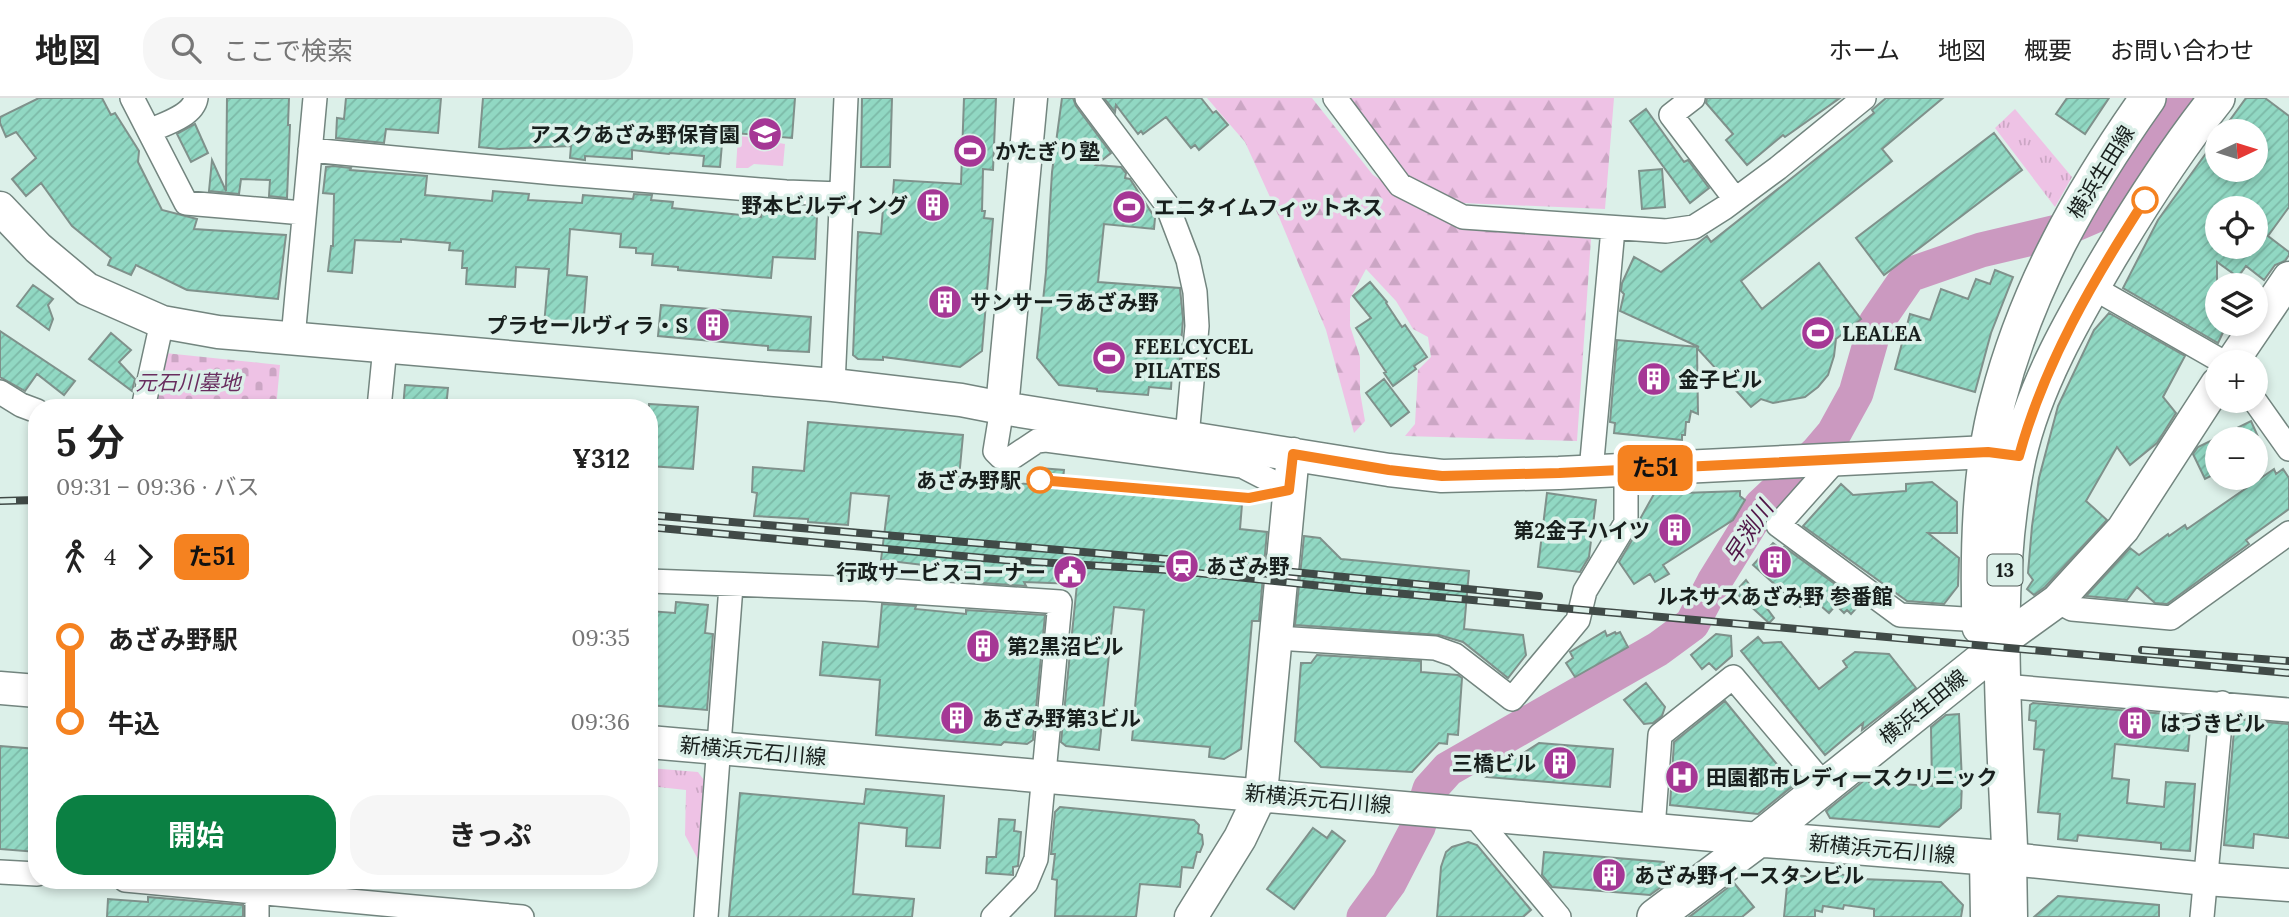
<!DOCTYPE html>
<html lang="ja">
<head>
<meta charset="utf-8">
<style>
  body { margin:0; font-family:Lora,"Noto Sans JP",serif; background:#f6f6f6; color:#222; height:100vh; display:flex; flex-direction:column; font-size:26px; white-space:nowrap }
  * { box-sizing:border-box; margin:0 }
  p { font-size:23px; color:#767676 }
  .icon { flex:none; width:38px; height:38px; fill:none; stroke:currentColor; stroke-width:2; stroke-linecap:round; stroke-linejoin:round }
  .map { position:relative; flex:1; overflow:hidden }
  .sheet { position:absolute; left:28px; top:301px; width:630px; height:490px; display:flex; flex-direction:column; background:#fff; border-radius:28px; box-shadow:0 4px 10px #0003 }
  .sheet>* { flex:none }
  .badge { padding:0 14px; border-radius:10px; font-size:24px; line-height:46px }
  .needle { width:46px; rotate:86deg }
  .tools { position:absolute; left:2205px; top:21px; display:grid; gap:14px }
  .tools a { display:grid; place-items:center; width:63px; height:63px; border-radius:50%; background:#fff; box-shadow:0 4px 10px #0003; font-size:35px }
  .map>.badge { position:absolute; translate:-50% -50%; box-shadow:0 0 0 4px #fff }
  .legs { display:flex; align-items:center; gap:10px; height:77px; padding:0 28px; font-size:23px }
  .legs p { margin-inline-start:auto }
  .head { display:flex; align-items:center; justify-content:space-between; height:119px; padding:0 28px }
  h1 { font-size:38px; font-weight:700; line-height:52px }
  .primary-button { display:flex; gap:14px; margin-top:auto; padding:14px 28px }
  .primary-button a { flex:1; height:80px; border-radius:28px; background:#0b8043; color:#fff; font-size:28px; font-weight:700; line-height:80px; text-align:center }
  .primary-button a+a { background:#f6f6f6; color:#222 }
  ul { padding:0 28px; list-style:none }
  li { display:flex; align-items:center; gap:24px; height:84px; font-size:26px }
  li i { display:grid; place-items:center; width:10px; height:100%; margin:0 9px; background:currentColor }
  li i::after { content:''; width:18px; height:18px; margin:-9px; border:5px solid; border-radius:50%; background:#fff }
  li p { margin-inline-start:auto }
  li:first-child i { background:linear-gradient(#0000 50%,currentColor 0) }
  li:last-child i { background:linear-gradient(currentColor 50%,#0000 0) }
  header { display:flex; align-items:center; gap:42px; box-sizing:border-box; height:98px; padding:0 35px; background:#fff; border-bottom:2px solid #e0e0e0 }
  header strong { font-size:33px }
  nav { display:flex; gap:38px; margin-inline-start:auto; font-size:24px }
  .search { width:490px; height:63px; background:#f6f6f6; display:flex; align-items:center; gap:18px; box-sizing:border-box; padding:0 24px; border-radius:28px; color:#767676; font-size:26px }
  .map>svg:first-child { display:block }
  .grass { fill:url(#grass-tufts) }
  .forest { fill:url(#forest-firs) }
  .cemetery { fill:url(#cemetery-stones) }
  .garden { fill:#eec2e5 }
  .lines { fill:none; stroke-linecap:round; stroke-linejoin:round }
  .river { stroke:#cb99c0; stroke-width:35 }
  .building { fill:url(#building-hatch); stroke:#7f918b; stroke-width:2; fill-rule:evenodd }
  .street-casing { stroke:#73857f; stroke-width:26 }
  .secondary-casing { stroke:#73857f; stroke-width:35 }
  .primary-casing { stroke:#73857f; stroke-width:38 }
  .street { stroke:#fff; stroke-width:23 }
  .secondary { stroke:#fff; stroke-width:32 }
  .primary { stroke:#fff; stroke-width:35 }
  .rail-casing { stroke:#404a47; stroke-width:8 }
  .rail { stroke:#dcf0e9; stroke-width:5; stroke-dasharray:16; stroke-linecap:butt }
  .line-1-casing { stroke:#fff; stroke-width:16 }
  .line-1 { stroke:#f58220; stroke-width:10 }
  .stop-1-dot { fill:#fff; stroke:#f58220; stroke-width:3.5 }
  .labels { text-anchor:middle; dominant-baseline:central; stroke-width:7; stroke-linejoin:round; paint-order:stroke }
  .shield { fill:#dcf0e9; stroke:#535e5a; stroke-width:2 }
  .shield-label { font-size:19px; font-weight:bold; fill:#181f1d }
  .poi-label { font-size:21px; font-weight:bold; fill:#181f1d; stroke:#dcf0e9; text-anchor:start }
  .street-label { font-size:21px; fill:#181f1d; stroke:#dcf0e9 }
  .park-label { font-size:21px; font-style:italic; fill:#692d5f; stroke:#dcf0e9 }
  .stop-label { font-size:21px; font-weight:bold; fill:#181f1d; stroke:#dcf0e9; text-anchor:end }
  .water-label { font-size:23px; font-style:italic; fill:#4f1547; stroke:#dcf0e9 }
</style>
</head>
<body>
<header>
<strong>地図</strong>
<div class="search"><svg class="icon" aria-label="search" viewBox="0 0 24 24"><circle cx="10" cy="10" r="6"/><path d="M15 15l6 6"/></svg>ここで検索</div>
<nav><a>ホーム</a><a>地図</a><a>概要</a><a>お問い合わせ</a></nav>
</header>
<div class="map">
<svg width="2289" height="819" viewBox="0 0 2289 819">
  <defs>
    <pattern id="grass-tufts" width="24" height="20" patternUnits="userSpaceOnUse" patternTransform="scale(1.75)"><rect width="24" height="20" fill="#eec2e5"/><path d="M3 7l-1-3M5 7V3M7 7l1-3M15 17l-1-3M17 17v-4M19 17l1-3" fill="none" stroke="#cba6c4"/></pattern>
    <pattern id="forest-firs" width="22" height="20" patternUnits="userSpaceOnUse" patternTransform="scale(1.75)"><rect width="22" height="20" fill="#eec2e5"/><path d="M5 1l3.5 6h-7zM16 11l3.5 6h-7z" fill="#cba6c4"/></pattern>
    <pattern id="cemetery-stones" width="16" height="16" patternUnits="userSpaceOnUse" patternTransform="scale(1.75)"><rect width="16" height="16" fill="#eec2e5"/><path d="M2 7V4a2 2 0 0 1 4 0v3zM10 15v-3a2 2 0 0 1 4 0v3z" fill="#cba6c4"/></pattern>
    <pattern id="building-hatch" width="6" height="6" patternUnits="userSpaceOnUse" patternTransform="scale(1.75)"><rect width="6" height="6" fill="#91d8c3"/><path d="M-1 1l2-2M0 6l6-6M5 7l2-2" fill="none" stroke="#7cb9a7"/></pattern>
  </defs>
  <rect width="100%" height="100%" fill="#dcf0e9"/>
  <path class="grass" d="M2015,11l57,68 -17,30 -60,-79z
    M649,670l49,4 11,15 -8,78 -16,-30 1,-45 -37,-4z"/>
  <path class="forest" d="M1207,0h105l61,77 77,49 141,15 -14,202 -172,-5 10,-12 3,-54 13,-13 -3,-20 -15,-8 -17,-28 -30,-32 -16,30v27l10,31v35l5,29 -11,12 -28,-103 -47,-113 -34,-75z
    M1348,0h266l-9,111 -143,-6 -54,-25z"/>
  <path class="cemetery" d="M165,255l115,12 -4,43h-95l-25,-3z"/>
  <path class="garden" d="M738,38l41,3v4l6,1 -2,22 -29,-2 -6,4h-12z"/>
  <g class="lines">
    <path class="river" d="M1364,819l25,-34 17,-33 12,-23 12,-38 18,-20 210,-120 34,-25 22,-42 47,-76 56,-53 17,-20 22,-40 20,-70 33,-48 72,-25 76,-18 37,-16 56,-83 29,-35"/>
  </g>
  <path class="building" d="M39,0h63l9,17 4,-2 24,38 -1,11 24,48 35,9 -3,10 92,6 -8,64 -91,-9 -51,-25 -5,10 -23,-10 3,-7 -39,-32 -31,-43 -15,13 -14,-17 24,-21 -20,-26 -10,5 -6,-14v-6z
    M227,0h62l-1,27h2l-3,73 -18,-2 1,-16 -29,-1 -2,15 -30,-3 3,-31 14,31z
    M346,0h95l-3,35 -52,-4 -2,14 -48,-5 1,-20 7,1z
    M483,0h312l-3,40 -69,-6 -3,35 -17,-1 1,-10 -34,-3 -1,1 -37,-4v9l-47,-3v4l-15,-2 1,-12 -72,3 -20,-2z
    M862,0h30l-2,69h-29z
    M964,0h32l-3,72 -10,-1 -1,42h3l-1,7 9,1 -11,132 -22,16 -77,-10v3l-25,-1 -5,-4 5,-123 23,2 2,-26h9l2,-28 67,4z
    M1062,0h11l3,8 35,47 -15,12 25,2 5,6 -1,5 5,1 25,39 -1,11 -50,-5 -6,58 82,6 3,31 -4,52h-7l-1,18 -22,-2 -1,8 -51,-4v-2l-38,-4 -22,-27 9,-86 6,-100z
    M1104,0h97l12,15 3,-2 12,14 -29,25 -4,-5 -4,3 -25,-31 -23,17 -2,-3 -3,3 -22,-29 -1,7z
    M1707,0h133l-55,39 -2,-2 -36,30 -21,-25 7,-6 -27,-31z
    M1886,0h57l-61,51 10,12 -151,120 21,28 57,-46 42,56 -25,20 -2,17 -6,19 -10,12 -13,10 -32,6 -12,-4 -10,8 -54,-59 1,66 -7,-3 -2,11h-3l-1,13h-3v5l-68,-7 1,-10 -5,-1 7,-82 82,7 -79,-36 4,-17 -3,-3 1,-8 12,-26 27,15 46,-36 4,6 163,-129 -2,-3z
    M2067,0h42l-24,36 -29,-20z
    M2246,0h19l24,18v91l-21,29 21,16v3l-4,6 -10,4 -11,15 -18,-14 -8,11 -21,-15v62h10l-9,19 -95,-55 35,-68 59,-82v32h39v-39h-34zM2217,110h39v39h-39z
    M1646,11l38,53 4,-2 21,28 -19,15 -60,-82z
    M195,26l13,29 -17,9 -14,-28z
    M1994,35l28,37 -138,105 -28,-37z
    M333,68l18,2 -1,2 77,6 -2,19 67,6 1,-10 36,3 -1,6 54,3 1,-8 50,4 1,-5 18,1 -1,5 22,2 -1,6 89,9 1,-4 55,2 -2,44 -42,-2 -2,21 -93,-8v-3l-26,-2 1,-11 -17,-1v-5l-16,-1 1,-13 -51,-5 -3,46 20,2 -4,52 -39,-4 5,-56 -33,-2 -1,20 -49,-3 1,-16h-5l1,-17 -14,-1 1,-7 -49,-4v3l-46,-2 -3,33 -24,-2 3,-25h2l1,-52 -11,-1 3,-26z
    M1662,71l3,38 -23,2 -3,-38z
    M1995,172l18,7 -22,56 -16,59 -80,-23 15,-55 20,6 11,-31 27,10 8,-20 14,5z
    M1370,184l17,20 -1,1 16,24 3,-2 22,32 -13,9 2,3 -23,17 -9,-13 2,-1 -30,-44 15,-10 -18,-22z
    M33,187l20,14 -5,6 5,14 -4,11 -32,-24z
    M661,207l150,12 -2,35 -41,-2v-4l-110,-10z
    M2109,215l76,43 -22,41 13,16 -19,30 -27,22 -13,-18 -31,54 21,19 -62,67 -11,8 -7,-6 6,-9 -5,-7 4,-47 7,-48 19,-72 36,-76z
    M0,233l75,50 -11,14 -27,-21 -12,17 -25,-14z
    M111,235l20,17 -12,12 16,17 -3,12 -43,-32z
    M1384,281l25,33 -18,14 -25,-33z
    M405,287l43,3 -2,20h-43z
    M649,306l49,3 -5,62 -44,-3z
    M2251,323l8,18h-42v34l-12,6 -12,-25 5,-7z
    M808,324l155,13 -4,43 79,7 2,-17 24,2 -2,18 180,16 -2,25 27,3 -8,89h-7l-11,128 -17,10 -15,-2 1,-10 -78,-7 12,-130 -30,-3 -15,143 -33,-4 -5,-4 16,-158 -53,-2 2,4 -57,-4 -4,-1v-11l-84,-10 8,-64 -38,-3 -3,32 -40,-3v-3l-54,-3 3,-23 -5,-1 1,-25 51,4z
    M2274,371l2,5 7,-5 6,9v31l-43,31 3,4 -82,60 -12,-1 -18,-16 -10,13 -41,-4 44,-48 9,7 29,-21 1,2 16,-11 2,4z
    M1932,384l25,20v31h-29l31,25 -1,28 -14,18 -37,-3 -104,-75 38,-42 12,11 53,-4v-7z
    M1740,393v5l5,4 -12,20 -70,45 6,9 -14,8 -5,-8 -16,10 -15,-22 19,-32 2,-11 14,-25z
    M1547,395l49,7 -7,57 -9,15 -42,-5z
    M1304,438l16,2 21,21 128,12 -5,58 59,6 3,20 -18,23 -45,-36 -24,-7 -144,-10z
    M1773,445l9,7 2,-3 77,56 -10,11 -4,-4 -3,3 -8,-8 -7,8 -16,-14 -7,8h-6l-47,-42z
    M1746,482l28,38 -5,5 -34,-31z
    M676,504l32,3 -3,28 8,1 -6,76 -58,-5v-94l26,2z
    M882,506l34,2 -1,3 51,5v-4l79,5 -12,125 -6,4 -23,-2 -3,3 -125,-10 4,-55 -60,-5 3,-33 55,5z
    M1605,533l2,5 8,-4 1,2 4,-2 8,15 -53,30 -9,-14 7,-5 -3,-6z
    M1716,536l15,2 1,20 -16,14 -7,-7 -7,6 -11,-14z
    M1758,539l5,6 18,-1 38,47 28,-22 -4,-6 12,-9 34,2 27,34 -54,42 1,-7 -38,32 -84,-104z
    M1317,557l104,6v11l37,3 4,3 -4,57 -10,-1 -1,10 -8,-1 -27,29 -91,-5 -26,-26 6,-78h10z
    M1646,585l19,24 -3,9 -9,7 -9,1 -20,-24z
    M1725,603l69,84 -36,29 -88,-9 4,-63z
    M2033,605l158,13 -3,35 -73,-7 -3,34 17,2 -2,23 37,4 2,-25 29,2 -5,67 -29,-2v-6l-83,-8 -1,6 -19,-2 2,-25 -22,-2 6,-62 -10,-1 2,-28 -7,-1 1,-15z
    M1959,616l3,68 -1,26 -22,19 -109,-9 -4,-7 40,-32 3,1v2l63,4 -1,-59 15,-12z
    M2235,621l54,5v114l-35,-4 -1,14 -29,-3z
    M1539,645l74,6 -3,38 -123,-10z
    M0,648l37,3v103l-37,-3z
    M866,691l78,7 -4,52 -34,-2 1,-18 -48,-5 -6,71 61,5 -2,18h-183l11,-124 124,11z
    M1060,709l134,13 5,5 -1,8 4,2 1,9 -3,8h-3l-4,16 -11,-1 -2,20 -40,-3 -4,33 -81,-1 2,-36 -5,-1 3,-25h-4l4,-42z
    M999,721l16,1 -1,11 7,1 -3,34 -5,1v8l-27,-2 1,-16h9z
    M1313,730l14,10 5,-7 13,10 -51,68 -27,-20z
    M1468,744l9,3 54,65 -8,7h-86l4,-50 5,-15 6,-5z
    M1544,754l120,10v5l11,1v9l-7,5h-7v5l-11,8 -98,-8 -10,-12z
    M1820,774l42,5 -1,2 80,3 22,23 -2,12h-87v-8l-30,-4 -1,4 -20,-3 -1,6 -7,-2v7h-31l4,-42 31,2z
    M1734,785l20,24 -12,10h-53z
    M2058,798l101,9v12h-125z
    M148,799l95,8v12h-136l1,-18 40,3z"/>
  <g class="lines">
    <g class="street-casing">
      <path id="street" d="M132,0l54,105 117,10
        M1087,0l80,107 21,55 7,32 2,34 -10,111
        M1335,0l65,87 63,32 203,14 28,-4 30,-19 54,-40 86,-70
        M1693,0l-22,17 64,84
        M149,33c15,-7 44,-15 47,-33
        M310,52l244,23 232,19 55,2
        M2092,189l131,75
        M293,240l22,-240
        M833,287l13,-287
        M0,294l21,13 16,6
        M2255,303l34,48
        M143,310l19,-86
        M379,310l6,-61
        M1002,310l-7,43 6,6 9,2 27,-18 9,-1 196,26 47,24
        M1836,362l-58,65 122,90 80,5
        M1591,373l22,-242
        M649,483l217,8 194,13 -24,257 -10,24 -33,34
        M2057,503l15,8 99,9 118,-85
        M1277,540l158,10 20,7 57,44 66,-79 7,-29 41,-68v-54
        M2003,588l286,24
        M1472,715l87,104
        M1653,731l7,-94 73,-58 92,109
        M0,774l37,2
        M125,782l397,37
        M257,794v25
        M706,819l25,-331
        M2202,819l20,-214"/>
    </g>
    <g class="secondary-casing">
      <path id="secondary" d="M0,110l38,40 49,41 75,33 56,10 615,53 128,15 41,8 387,62 53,6 117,-3 429,-21 22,3
        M2232,264l57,-84
        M1002,310l29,-310
        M2003,542l54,-39 66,-72 94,-145
        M0,590l37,3
        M649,644l1110,97
        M1986,760l1,59
        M1191,819l49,-79 21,-44 32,-340
        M2011,819l-1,-58 196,20 83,6"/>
    </g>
    <g class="primary-casing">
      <path id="primary" d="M1980,529c-2,-73 -1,-156 18,-227 29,-112 84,-209 150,-302
        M1759,741l251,20c-5,-130 -19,-273 8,-401 16,-72 55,-139 92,-202 33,-55 67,-108 107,-158
        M1655,819l104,-78 222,-178"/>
    </g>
    <use href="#street" class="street"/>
    <use href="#secondary" class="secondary"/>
    <use href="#primary" class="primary"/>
    <g class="rail-casing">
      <path id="rail" d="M0,403l37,-1
        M649,417l528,45
        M649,429l356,33 164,10 191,20 929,83
        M1222,467l317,31
        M2142,552l147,11"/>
    </g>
    <use href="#rail" class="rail"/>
  </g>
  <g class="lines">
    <g class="line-1-casing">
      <path id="line-1" d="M1040,382l209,18 40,-8 4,-36 96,16 53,6 117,-3 429,-21 31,4c25,-92 74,-176 126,-256"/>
    </g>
    <use href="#line-1" class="line-1"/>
  </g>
  <defs>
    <g id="school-disc" transform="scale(1.75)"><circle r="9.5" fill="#a53795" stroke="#dcf0e9"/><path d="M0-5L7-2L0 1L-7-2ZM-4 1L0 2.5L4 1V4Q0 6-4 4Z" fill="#fff"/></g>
    <g id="stadium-disc" transform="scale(1.75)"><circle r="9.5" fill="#a53795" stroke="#dcf0e9"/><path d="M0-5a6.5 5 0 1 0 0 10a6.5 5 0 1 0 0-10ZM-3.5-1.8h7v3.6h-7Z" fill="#fff"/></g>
    <g id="building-disc" transform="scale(1.75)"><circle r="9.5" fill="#a53795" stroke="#dcf0e9"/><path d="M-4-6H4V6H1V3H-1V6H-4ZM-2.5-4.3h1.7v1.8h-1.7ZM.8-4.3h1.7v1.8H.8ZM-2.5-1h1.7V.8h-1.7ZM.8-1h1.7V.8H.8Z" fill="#fff"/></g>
    <g id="station-disc" transform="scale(1.75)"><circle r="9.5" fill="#a53795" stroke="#dcf0e9"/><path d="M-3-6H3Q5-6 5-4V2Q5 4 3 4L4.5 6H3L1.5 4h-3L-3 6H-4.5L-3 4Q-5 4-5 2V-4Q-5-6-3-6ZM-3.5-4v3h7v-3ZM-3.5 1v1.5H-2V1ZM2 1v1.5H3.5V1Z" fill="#fff"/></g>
    <g id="civic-disc" transform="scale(1.75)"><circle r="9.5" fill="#a53795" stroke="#dcf0e9"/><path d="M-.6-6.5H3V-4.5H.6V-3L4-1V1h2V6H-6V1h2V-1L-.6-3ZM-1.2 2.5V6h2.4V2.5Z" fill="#fff"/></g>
    <g id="hospital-disc" transform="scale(1.75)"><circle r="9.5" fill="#a53795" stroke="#dcf0e9"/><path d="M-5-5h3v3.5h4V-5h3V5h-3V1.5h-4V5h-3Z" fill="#fff"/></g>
  </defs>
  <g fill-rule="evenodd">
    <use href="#school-disc" x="765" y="36"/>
    <use href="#stadium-disc" x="970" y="53"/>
    <use href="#building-disc" x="933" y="107"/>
    <use href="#stadium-disc" x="1129" y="109"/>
    <use href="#building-disc" x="945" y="204"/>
    <use href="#building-disc" x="713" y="227"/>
    <use href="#stadium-disc" x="1818" y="235"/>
    <use href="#stadium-disc" x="1109" y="260"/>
    <use href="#building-disc" x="1654" y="281"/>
    <use href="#building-disc" x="1675" y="432"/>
    <use href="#building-disc" x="1775" y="464"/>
    <use href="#station-disc" x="1182" y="468"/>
    <use href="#civic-disc" x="1070" y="474"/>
    <use href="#building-disc" x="983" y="548"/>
    <use href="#building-disc" x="957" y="620"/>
    <use href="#building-disc" x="2135" y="625"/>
    <use href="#building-disc" x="1560" y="665"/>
    <use href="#hospital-disc" x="1682" y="679"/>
    <use href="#building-disc" x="1609" y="777"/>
  </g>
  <g class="stop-1-dot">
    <circle cx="2145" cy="102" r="12"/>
    <circle cx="1040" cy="382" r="12"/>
  </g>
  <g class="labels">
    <rect class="shield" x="1987.5" y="456.5" width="35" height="31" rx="5"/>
    <g class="shield-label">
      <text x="2005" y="472">13</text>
    </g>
    <g class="poi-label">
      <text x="740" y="36" text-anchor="end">アスクあざみ野保育園</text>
      <text x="995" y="53">かたぎり塾</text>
      <text x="908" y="107" text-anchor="end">野本ビルディング</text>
      <text x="1154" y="109">エニタイムフィットネス</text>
      <text x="970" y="204">サンサーラあざみ野</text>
      <text x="688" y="227" text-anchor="end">プラセールヴィラ・S</text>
      <text x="1842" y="235">LEALEA</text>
      <text x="1134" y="248">FEELCYCEL<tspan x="1134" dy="24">PILATES</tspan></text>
      <text x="1678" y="281">金子ビル</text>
      <text x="1650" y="432" text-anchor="end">第2金子ハイツ</text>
      <text x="1206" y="468">あざみ野</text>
      <text x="1046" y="474" text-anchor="end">行政サービスコーナー</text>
      <text x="1775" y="498" text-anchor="middle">ルネサスあざみ野 参番館</text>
      <text x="1007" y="548">第2黒沼ビル</text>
      <text x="982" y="620">あざみ野第3ビル</text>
      <text x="2160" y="625">はづきビル</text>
      <text x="1536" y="665" text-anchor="end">三橋ビル</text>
      <text x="1706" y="679">田園都市レディースクリニック</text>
      <text x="1634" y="777">あざみ野イースタンビル</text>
    </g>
    <g class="street-label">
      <text transform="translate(2101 74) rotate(-58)">横浜生田線</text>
      <text transform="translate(1923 609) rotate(-39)">横浜生田線</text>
      <text transform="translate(753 653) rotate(5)">新横浜元石川線</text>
      <text transform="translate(1318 701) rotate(5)">新横浜元石川線</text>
      <text transform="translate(1882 751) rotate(5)">新横浜元石川線</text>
    </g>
    <g class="park-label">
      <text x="188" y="284">元石川墓地</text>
    </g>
    <g class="stop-label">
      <text x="1021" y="382">あざみ野駅</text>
    </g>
    <g class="water-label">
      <text transform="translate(1748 434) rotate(-57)">早渕川</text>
    </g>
  </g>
</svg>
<div class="tools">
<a><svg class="needle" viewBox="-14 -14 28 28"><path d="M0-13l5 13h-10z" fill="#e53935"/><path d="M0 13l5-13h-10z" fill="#767676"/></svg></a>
<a><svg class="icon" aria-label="locate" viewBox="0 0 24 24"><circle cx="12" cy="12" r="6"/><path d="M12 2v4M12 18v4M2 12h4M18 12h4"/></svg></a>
<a><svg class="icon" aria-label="layers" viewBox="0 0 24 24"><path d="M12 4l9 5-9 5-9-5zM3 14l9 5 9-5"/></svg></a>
<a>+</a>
<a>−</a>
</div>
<b class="badge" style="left:1655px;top:370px;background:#f58220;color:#111">た51</b>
<section class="sheet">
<div class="head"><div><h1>5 分</h1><p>09:31 – 09:36 · バス</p></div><b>¥312</b></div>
<div class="legs"><svg class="icon" aria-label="walk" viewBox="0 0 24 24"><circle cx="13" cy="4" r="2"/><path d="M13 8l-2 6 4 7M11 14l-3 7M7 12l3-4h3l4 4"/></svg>4<svg class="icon" aria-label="forward" viewBox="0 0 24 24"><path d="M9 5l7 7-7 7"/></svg><b class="badge" style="background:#f58220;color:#111">た51</b></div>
<ul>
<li><i style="color:#f58220"></i><b>あざみ野駅</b><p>09:35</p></li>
<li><i style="color:#f58220"></i><b>牛込</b><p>09:36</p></li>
</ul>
<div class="primary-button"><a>開始</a><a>きっぷ</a></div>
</section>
</div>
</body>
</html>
